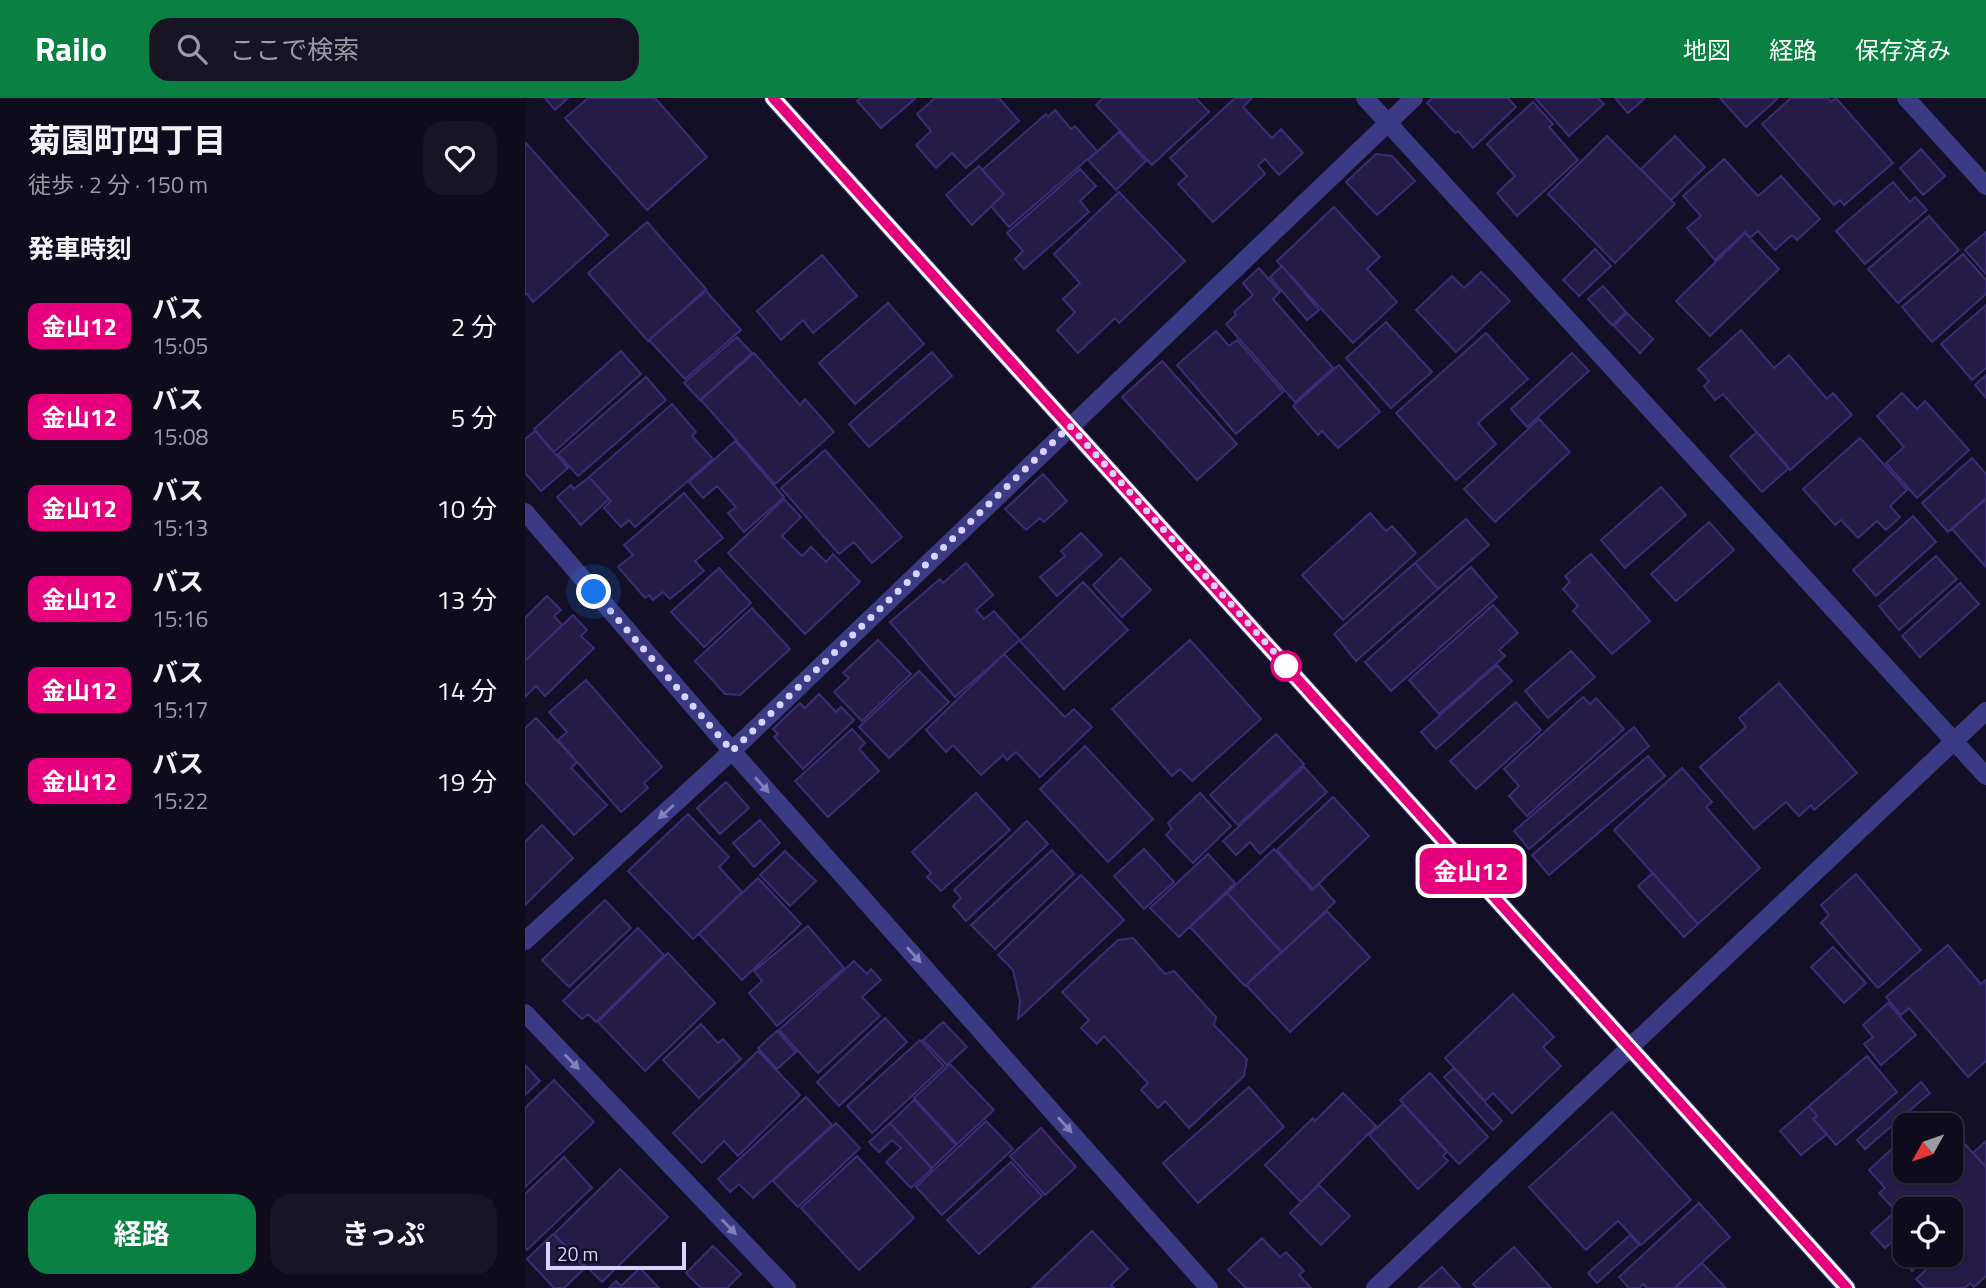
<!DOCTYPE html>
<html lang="ja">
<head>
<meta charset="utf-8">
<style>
  body { margin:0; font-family:"Titillium Web","Noto Sans JP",sans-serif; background:#171425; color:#f1f3f6; height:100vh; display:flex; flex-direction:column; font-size:26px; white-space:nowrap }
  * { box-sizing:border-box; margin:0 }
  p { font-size:23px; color:#9b9ba3 }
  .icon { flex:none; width:38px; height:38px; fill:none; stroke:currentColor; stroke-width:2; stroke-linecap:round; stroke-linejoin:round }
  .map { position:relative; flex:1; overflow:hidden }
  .panel { display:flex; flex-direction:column; background:#0e0b1c; width:525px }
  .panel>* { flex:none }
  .badge { padding:0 14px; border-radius:10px; font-size:24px; line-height:46px }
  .needle { width:46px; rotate:230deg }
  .controls { position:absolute; left:1368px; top:1015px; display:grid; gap:14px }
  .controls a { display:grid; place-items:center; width:70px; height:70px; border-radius:14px; background:#0e0b1c; box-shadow:0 2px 5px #0004,0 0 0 2px #2e2b3b; font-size:35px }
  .scale { position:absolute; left:21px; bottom:18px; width:140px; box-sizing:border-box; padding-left:7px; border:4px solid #d9d4ff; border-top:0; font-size:19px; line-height:24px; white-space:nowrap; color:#d9d4ff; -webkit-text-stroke:5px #130f26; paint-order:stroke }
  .you { position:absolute; width:35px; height:35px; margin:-18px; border:5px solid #fff; border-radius:50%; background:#1a73e8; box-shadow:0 0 0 10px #1a73e833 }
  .map>.badge { position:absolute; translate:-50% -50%; box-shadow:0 0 0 4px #fff }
  h2 { padding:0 28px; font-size:26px; line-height:63px }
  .round { display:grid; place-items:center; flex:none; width:74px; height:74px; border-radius:21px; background:#171425 }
  .summary { display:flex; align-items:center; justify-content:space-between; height:119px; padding:0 28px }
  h1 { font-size:33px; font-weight:700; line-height:52px }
  .cta { display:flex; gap:14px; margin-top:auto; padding:14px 28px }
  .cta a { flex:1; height:80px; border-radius:21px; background:#0b8043; color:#fff; font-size:28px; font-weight:700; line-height:80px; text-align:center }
  .cta a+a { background:#171425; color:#f1f3f6 }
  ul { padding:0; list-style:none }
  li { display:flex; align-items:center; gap:21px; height:91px; padding:0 28px }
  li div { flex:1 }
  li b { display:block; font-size:26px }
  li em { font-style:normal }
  li .badge { min-width:77px; font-weight:700; text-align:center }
  header { display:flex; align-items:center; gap:42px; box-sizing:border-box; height:98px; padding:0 35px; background:#0b8043; color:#fff }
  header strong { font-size:33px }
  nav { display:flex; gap:38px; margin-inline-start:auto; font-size:24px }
  .search { width:490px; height:63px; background:#171425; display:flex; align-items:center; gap:18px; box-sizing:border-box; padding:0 24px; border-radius:21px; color:#9b9ba3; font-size:26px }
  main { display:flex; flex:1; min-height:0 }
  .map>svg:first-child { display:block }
  .building { fill:#241b47; stroke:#3b2d73; stroke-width:2; fill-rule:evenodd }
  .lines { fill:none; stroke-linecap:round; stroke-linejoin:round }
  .minor { stroke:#3d3a85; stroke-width:18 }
  .tertiary { stroke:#3d3a85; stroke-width:18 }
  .oneway { fill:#837fbc }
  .line-casing { stroke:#fff; stroke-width:16 }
  .line { stroke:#e6007e; stroke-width:10 }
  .walk { stroke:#d9d4ff; stroke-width:7; stroke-dasharray:0 12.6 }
  .stop-dot { fill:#fff; stroke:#e6007e; stroke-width:3.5 }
</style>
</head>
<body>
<header>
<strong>Railo</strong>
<div class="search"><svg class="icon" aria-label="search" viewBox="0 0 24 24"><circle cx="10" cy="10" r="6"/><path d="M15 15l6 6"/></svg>ここで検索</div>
<nav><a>地図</a><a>経路</a><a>保存済み</a></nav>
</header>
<main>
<section class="panel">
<div class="summary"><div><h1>菊園町四丁目</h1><p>徒歩 · 2 分 · 150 m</p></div><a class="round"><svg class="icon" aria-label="heart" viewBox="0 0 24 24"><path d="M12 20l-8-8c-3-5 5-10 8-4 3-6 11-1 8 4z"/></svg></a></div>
<h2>発車時刻</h2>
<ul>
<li><span class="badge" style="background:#e6007e;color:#fff">金山12</span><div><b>バス</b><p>15:05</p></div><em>2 分</em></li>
<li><span class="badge" style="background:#e6007e;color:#fff">金山12</span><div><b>バス</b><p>15:08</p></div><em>5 分</em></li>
<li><span class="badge" style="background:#e6007e;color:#fff">金山12</span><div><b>バス</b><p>15:13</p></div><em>10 分</em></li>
<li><span class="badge" style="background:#e6007e;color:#fff">金山12</span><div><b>バス</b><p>15:16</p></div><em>13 分</em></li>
<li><span class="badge" style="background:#e6007e;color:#fff">金山12</span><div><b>バス</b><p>15:17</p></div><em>14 分</em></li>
<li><span class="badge" style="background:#e6007e;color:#fff">金山12</span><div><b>バス</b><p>15:22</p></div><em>19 分</em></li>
</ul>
<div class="cta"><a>経路</a><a>きっぷ</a></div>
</section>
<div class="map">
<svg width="1461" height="1190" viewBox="0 0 1461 1190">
  <rect width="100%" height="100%" fill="#130f26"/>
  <path class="building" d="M20,0h23l-13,12z
    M63,0h67l52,59 -60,53 -82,-92z
    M336,0h55l-35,30 -24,-27z
    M410,0h64l20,23 -53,47 -14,-15 -16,15 -20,-23 15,-14 -14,-17z
    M578,0h93l13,14 -57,53 -56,-60z
    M710,0h17l-9,9 29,31 9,-9 22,24 -24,22 -14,-16 -7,6 7,9 -52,48 -35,-38 9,-8 -17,-18z
    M907,0h76l8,9 -43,41 -15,-17 -3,2 -28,-30z
    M1010,0h63l6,6 -35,32z
    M1090,0h30l-17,15z
    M1195,0h58l-32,29z
    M1266,0h36l4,4 5,-4 57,65 -49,42 -4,-5 -6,5 -72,-81z
    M1008,4l20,22 -4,3 29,33 -61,56 -20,-23 18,-17 -28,-32z
    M530,12l16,19 4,-3 22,25 -88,76 -18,-21 13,-12 -22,-24 64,-56 2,3z
    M594,34l27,29 -30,29 -28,-30z
    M1082,38l68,68 -60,59 -67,-69z
    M1150,38l30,31 -34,33 -30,-31z
    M0,44l83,93 -75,67 -7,-9 -1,1z
    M1396,51l24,27 -22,19 -23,-27z
    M851,56l16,2 23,25 -38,34 -31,-33z
    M1199,61l34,37 23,-20 39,43 -23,21 -5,-5 -17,15 -17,-19 -8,7 -5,-6 -30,28 -28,-32 14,-12 -18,-20z
    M454,68l25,28 -32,31 -26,-30z
    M555,71l16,17 -16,15 9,11 -65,57 -9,-10 8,-8 -16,-18z
    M1368,84l17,20 5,-5 12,13 -62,54 -29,-33z
    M594,94l66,69 -66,62 -4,-5 -37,35 -21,-23 18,-18 -12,-13 17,-16 -26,-29z
    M809,109l46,50 -13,12 30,33 -44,41 -76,-82z
    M1404,118l30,34 -61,53 -30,-34z
    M122,124l59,67 -58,52 -60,-68z
    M1461,134v42l-21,-24z
    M1220,135l34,36 -69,67 -34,-35z
    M1070,151l16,17 -32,30 -16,-16z
    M1438,156l23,26v14l-54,48 -30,-35z
    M297,157l35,41 -44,37 -10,-13 -22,20 -24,-29z
    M757,168l37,44 -12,10 -37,-43z
    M734,170l21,24 -7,7 60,69 -38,34 -69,-78 10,-9 -2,-3 19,-17 -10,-12z
    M956,174l29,29 -54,51 -40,-42 36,-34 12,12z
    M1078,188l23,26 -14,13 -24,-26z
    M181,193l35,39 -56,49 -36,-39z
    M363,205l36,41 -69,60 -36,-41z
    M1461,207v63l-14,12 -31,-36z
    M1102,215l26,26 -13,14 -26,-27z
    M861,224l46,50 -41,36 -45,-50z
    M1216,232l33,38 15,-13 38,44 6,-6 19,22 -62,55 -67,-76 -8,6 -11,-14 5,-5 -11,-12z
    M691,233l13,15 8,-6 46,52 -47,42 -59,-69z
    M961,235l42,46 -50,44 18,21 -40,36 -60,-67z
    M212,239l15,16 -52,47 -16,-17z
    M96,253l20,23 -87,78 -20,-23z
    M407,254l20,24 -83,71 -20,-23z
    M229,255l46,52 5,-6 29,33 -59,52 -74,-84z
    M1047,255l17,18 -62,56 -16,-18z
    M637,263l75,83 -40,36 -75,-83z
    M814,267l41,47 -42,36 -16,-17 -4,4 -25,-29z
    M1461,277v23l-11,-13z
    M121,279l20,23 -88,76 -20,-22z
    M1377,295l15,16 8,-8 44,49 -52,48 -31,-35 18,-16 -27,-31z
    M147,306l24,28 -4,4 21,23 -78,68 -6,-7 -8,7 -17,-19 7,-7 -22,-24z
    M1014,321l31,33 -75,70 -31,-33z
    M10,333l33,37 -27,23 -16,-18v-34z
    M1232,334l32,36 -27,24 -32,-36z
    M1335,340l47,52 -17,16 10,11 -14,13 -9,-9 -19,17 -17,-18 -6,5 -32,-36z
    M210,343l49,56 -40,35 -16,-19 8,-6 -19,-21 -14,12 -14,-16z
    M300,352l77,87 -30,26 -18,-21 -15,12 -58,-66z
    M1447,360l14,16v24l-38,34 -26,-29z
    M518,376l24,27 -23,21 -4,-4 -14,12 -21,-21z
    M64,379l20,22 -28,26 -24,-28 14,-12 3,4z
    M1136,389l25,28 -61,53 -24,-28z
    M159,395l39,45 -28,23 9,10 -34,28 -7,-7 -10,8 -4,-5 -4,3 -27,-31 15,-12 -9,-10z
    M259,401l17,18 -19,19 20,20 9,-9 15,15 7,-8 27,28 -55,52 -77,-81z
    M1461,401v68l-34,-38z
    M845,415l16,18 6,-5 24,27 -73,67 -41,-45z
    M1388,418l23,26 -60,54 -23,-26z
    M941,421l23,26 -51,44 -23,-26z
    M1184,424l25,28 -58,51 -25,-27z
    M556,435l21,22 -45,41 -17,-19 25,-21 -4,-5z
    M1066,456l59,67 -38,33 -39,-43 5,-5 -15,-17 7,-7 -5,-6z
    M1411,458l21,23 -58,51 -20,-24z
    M596,460l30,32 -29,27 -29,-32z
    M441,465l27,32 -17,15 8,9 10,-8 26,29 -65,57 -65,-75 50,-43 3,4z
    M890,465l23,26 -82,72 -22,-27z
    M946,469l26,30 -106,94 -26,-29z
    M194,470l32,35 -47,44 -33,-35z
    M558,484l45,48 -64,59 -44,-48z
    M1435,485l19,21 -59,53 -18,-21z
    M22,498l14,14 -7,6 8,9 -37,36v-43z
    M968,507l25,28 -19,17 6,6 -66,58 -30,-34z
    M227,510l38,41 -50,46 -15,-1 -30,-33z
    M48,517l14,15 -6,6 13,12 -49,48 -9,-10 -11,11v-36z
    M353,542l33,34 -49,47 -28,-29 15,-14 -6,-5z
    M665,542l71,79 -69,62 -12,-12 -8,7 -60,-67z
    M1046,553l24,26 -47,41 -23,-27z
    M479,556l61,63 9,-8 18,18 -52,50 -24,-25 -9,8 -4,-5 -22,20 -28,-30 -7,7 -20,-22z
    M972,567l15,16 -76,68 -15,-17z
    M394,573l30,31 -60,56 -30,-31z
    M61,582l76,87 -18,16 4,5 -27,24 -63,-72 9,-8 -18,-20z
    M1254,585l78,90 -43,37 -3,-5 -12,11 -13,-14 -32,27 -54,-62 46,-40 -7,-9z
    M294,596l17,18 5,-5 13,13 -51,49 -29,-32 4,-3 -5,-5 27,-26 5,5z
    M1058,599l7,7 6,-6 28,31 -97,87 -18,-20 10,-10 -15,-17z
    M991,604l25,28 -65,59 -26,-28z
    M11,620l41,44 -6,6 36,37 -33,30 -49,-53v-54z
    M1109,629l15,19 -120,103 -15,-18z
    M327,631l13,14 -6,6 20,22 -51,46 -33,-36z
    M751,636l28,30 -66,61 -28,-30z
    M560,648l68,73 -45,43 -68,-73z
    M1123,658l17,20 -116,99 -17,-20z
    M779,669l23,25 -67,62 -10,-12 -14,13 -13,-14z
    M1157,670l30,34 -6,5 54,61 -62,56 -84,-94z
    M201,684l23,26 -29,26 -23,-26z
    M451,695l34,37 -69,61 -14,-14 4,-4 -19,-21z
    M675,695l31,33 -38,37 -27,-28 6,-6 -4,-6z
    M808,699l36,39 -56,53 -36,-39z
    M163,716l41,43 -10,10 23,25 -49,47 -65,-68z
    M235,722l20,23 -26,24 -21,-24z
    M502,723l21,23 -82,77 -13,-15 8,-8 -7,-8z
    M17,727l31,33 -48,47v-63z
    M619,751l30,33 -30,27 -30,-33z
    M749,751l38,41 7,-6 16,18 -53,50 -55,-59z
    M527,752l22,24 -79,75 -24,-24z
    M260,753l31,30 -26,25 -30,-31z
    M683,756l27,29 -56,54 -29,-29z
    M1128,775l45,51 -14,13 -46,-51z
    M1331,776l65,76 -43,38 -57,-65 8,-8 -8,-10z
    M556,777l43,45 -106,99 2,-18 -7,-31 -15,-15z
    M233,780l43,46 -59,56 -43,-46z
    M702,795l54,59 -36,34 -55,-59z
    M80,802l26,28 -62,59 -27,-27z
    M802,813l43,46 -80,75 -44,-47z
    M283,828l36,42 -67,58 -28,-33 13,-12 -8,-10z
    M113,830l26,27 -68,67 -8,-8 -6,5 -19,-18z
    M608,840l32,36 9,-3 42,46 -2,8 33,34 -3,17 -55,52 -24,-27 -7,7 -17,-18 7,-7 -44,-47 -7,8 -16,-16 8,-8 -27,-28 56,-52z
    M1423,847l33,39 5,-4v81l-18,16 -59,-69 -8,7 -15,-18z
    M1308,849l33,36 -22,20 -33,-36z
    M143,855l47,50 -70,68 -47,-49z
    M329,863l13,13 4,-5 10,11 -19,17 18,19 -62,57 -39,-43z
    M988,896l41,43 -11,10 18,19 -49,47 -19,-20 -8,8 -40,-43z
    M1363,905l28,32 -35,30 -17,-21 9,-7 -10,-12z
    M360,920l22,24 -68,64 -22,-24z
    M418,924l24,25 -20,18 -24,-25z
    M176,926l17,19 5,-4 18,20 -42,39 -36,-38z
    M252,933l19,21 -19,17 -19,-21z
    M395,942l24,26 -72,67 -25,-27z
    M233,953l42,44 -62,61 -14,-15 -22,22 -29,-30z
    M1342,958l30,36 -61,53 -23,-26 4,-3 -8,-10z
    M425,966l44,46 -37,34 -43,-46z
    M0,967l15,16 -15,14z
    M929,970l48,53 -9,9 -49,-53z
    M905,975l58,64 -29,27 -59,-64z
    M29,982l40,42 -69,65v-79z
    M1396,984l9,11 -65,56 -8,-9z
    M724,989l35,40 -86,76 -35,-40z
    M818,995l33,33 -75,76 -36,-37 48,-47 2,3z
    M281,999l26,28 -79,73 -14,-14 -9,8 -12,-13z
    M389,1002l42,45 -24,23 -42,-45z
    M878,1006l44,48 -4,4 5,5 -30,28 -49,-54z
    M1284,1008l8,10 -4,3 14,15 -26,21 -21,-24z
    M1087,1014l79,88 -50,45 -23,-24 -32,29 -57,-63z
    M1411,1014l12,13h-30l11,-10 2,2z
    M461,1023l27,28 -71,66 -26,-28z
    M311,1025l24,25 -62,59 -25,-26z
    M365,1025l42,46 -21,19 -25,-26 15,-14 -9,-8 -13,12 -10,-10z
    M516,1030l35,39 -31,28 -35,-39z
    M1426,1031l35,38v109l-12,11 -4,-4 -5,5h-40l-9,-9 10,-9 -5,-7 -9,8 -15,-16 4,-3 -9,-10 -7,6 -14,-15 25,-22 -17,-18 6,-5 -16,-18 27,-25 -2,-3 12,-11v40h45zM1381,1111h45v46h-45z
    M1461,1043v26l-13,-14z
    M332,1058l57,62 -55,52 -58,-62z
    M39,1059l28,31 -65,62 -2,-3v-53z
    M486,1064l31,34 -63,58 -32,-34z
    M95,1071l48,48 -66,65 -48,-48z
    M794,1087l31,31 -29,29 -31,-32z
    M1174,1105l31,34 -56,51h-27l-4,-4 -4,4h-10l-10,-11z
    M567,1133l36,38 -17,16 3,3h-82z
    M28,1136l32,34 -21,20h-10l-27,-29z
    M1105,1137l9,10 -42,38 -9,-10z
    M737,1140l18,19 6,-5 18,19 -5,4 12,13h-65l-18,-18z
    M188,1148l28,28 -14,14h-26l-15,-15z
    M989,1149l37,41h-74l-4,-4z
    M1177,1165l24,25h-51z
    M917,1169l19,21h-43z
    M115,1170l19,20h-50l7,-7 5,5z"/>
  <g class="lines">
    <path class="minor" d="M840,0l621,678
      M0,414l207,239 477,537
      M0,843l207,-190 682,-653
      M0,915l262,275
      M850,1190l611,-577"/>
    <path class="tertiary" d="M248,0l1074,1190
      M1381,0l80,88"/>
  </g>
  <defs><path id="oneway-solid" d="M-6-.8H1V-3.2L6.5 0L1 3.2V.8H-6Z" transform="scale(1.75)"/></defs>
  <g class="oneway">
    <use href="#oneway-solid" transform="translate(237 687) rotate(48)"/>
    <use href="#oneway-solid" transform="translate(141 714) rotate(138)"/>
    <use href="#oneway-solid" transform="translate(389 857) rotate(48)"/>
    <use href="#oneway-solid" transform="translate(47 964) rotate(46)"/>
    <use href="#oneway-solid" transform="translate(540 1027) rotate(48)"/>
    <use href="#oneway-solid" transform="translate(204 1129) rotate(46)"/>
  </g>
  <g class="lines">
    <g class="line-casing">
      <path id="line" d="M248,0l1074,1190"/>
    </g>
    <use href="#line" class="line"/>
    <path class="walk" d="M69,494l138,159 338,-325 224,248 -8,-8"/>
  </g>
  <circle class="stop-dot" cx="761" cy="568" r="14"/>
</svg>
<div class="controls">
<a><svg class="needle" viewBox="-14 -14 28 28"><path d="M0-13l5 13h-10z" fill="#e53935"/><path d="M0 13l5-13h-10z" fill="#9b9ba3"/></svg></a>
<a><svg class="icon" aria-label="locate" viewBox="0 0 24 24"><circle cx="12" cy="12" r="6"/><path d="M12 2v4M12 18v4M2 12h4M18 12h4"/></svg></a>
</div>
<div class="scale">20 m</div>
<div class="you" style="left:69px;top:494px"></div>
<b class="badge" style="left:946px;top:773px;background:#e6007e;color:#fff">金山12</b>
</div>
</main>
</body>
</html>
